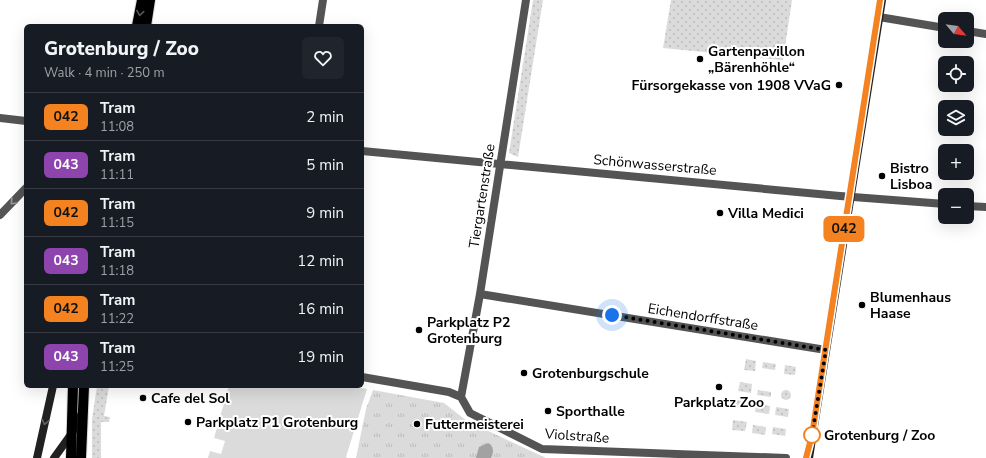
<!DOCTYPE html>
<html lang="en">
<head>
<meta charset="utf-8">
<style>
  body { margin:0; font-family:"Nunito Sans",sans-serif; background:#20242c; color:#f1f3f6; height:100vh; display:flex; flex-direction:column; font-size:15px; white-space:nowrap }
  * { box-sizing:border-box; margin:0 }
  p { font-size:13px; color:#9ea1a6 }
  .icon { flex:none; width:22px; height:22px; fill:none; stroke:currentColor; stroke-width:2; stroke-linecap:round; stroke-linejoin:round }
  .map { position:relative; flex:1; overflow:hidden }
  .sheet { position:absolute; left:24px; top:24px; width:340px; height:364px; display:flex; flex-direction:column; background:#171b24; border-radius:6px; box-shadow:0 4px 16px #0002 }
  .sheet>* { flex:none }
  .badge { padding:0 8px; border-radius:6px; font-size:14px; line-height:26px }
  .needle { width:26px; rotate:119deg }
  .tools { position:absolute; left:938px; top:12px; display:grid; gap:8px }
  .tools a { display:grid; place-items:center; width:36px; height:36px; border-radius:6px; background:#171b24; box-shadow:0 4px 16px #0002; font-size:20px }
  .you { position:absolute; width:20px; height:20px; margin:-10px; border:3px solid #fff; border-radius:50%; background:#1a73e8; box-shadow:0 0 0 6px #1a73e833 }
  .map>.badge { position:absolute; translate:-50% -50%; box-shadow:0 0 0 2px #fff }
  .round { display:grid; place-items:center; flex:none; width:42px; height:42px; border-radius:6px; background:#20242c }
  .head { display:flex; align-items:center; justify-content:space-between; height:68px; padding:0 20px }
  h1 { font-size:19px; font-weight:800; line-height:30px }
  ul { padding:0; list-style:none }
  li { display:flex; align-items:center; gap:12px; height:48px; padding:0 20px; border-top:1px solid #363941 }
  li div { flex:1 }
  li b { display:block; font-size:15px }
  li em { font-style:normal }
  li .badge { min-width:44px; font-weight:700; text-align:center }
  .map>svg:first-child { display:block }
  .grass { fill:url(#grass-dots) }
  .park { fill:url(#park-tufts) }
  .pitch { fill:#dbdbdb }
  .water { fill:#a2a2a2 }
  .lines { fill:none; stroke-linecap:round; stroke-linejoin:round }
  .primary-casing { stroke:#dbdbdb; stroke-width:12 }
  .street { stroke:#545454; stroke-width:8 }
  .secondary { stroke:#212121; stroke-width:8 }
  .primary { stroke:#000; stroke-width:10 }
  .tram { stroke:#000; stroke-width:1 }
  .oneway { stroke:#595959 }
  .oneway2 { stroke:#989898 }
  .oneway3 { stroke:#646464 }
  .line-casing { stroke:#fff; stroke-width:9 }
  .line { stroke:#f58220; stroke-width:6 }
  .walk { stroke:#000; stroke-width:4; stroke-dasharray:0 7.2 }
  .poi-dot { fill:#000; stroke:#fff; stroke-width:1.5 }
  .stop-dot { fill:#fff; stroke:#f58220; stroke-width:2 }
  .labels { text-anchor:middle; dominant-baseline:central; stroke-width:4; stroke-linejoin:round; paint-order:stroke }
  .poi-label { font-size:14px; font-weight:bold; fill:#000; stroke:#fff; text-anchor:start }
  .street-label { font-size:14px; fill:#000; stroke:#fff }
  .stop-label { font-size:14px; font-weight:bold; fill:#000; stroke:#fff; text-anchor:start }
</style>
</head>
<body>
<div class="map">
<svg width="986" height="458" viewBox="0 0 986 458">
  <defs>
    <pattern id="grass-dots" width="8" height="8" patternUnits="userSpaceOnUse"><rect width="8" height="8" fill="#dbdbdb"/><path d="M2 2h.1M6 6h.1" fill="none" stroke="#bababa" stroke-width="1.8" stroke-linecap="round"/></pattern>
    <pattern id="park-tufts" width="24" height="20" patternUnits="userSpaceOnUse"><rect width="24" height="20" fill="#dbdbdb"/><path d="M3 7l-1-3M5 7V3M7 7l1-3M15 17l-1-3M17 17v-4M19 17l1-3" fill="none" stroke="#bababa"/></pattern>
  </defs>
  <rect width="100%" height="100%" fill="#fff"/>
  <path class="grass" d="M533,0h10l-25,157 -9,-4z
    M671,0h121l-9,60 -120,-12z
    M746,359l10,2 -1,10 -11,-1z
    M763,362l13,2 -1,6 -13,-2z
    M785,365l11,2 -1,8 -11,-1z
    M740,382l12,2 -1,9 -13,-2z
    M97,386h12l-5,30 6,1 -1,5h-8v36h-9v-39z
    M781 395a5 5 0 1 1 10 0a5 5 0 1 1-10 0Z
    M758,390l13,2v5l-14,-2z
    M737,400l13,2 -1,7 -14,-2z
    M756,404l14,2 -1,8 -14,-2z
    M776,407l13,2 -1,8 -13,-2z
    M733,420l14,2 -2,9 -13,-1z
    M753,425l13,2 -1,8 -13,-2z
    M773,427l13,2 -1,7 -13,-2z"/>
  <path class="park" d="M373,390l71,13 23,18 79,37h-190l10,-49z"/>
  <path class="pitch" d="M229,386h122l16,3 -21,68 2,1h-140l2,-7 11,3 4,-13 -11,-3z"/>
  <path class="water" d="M488,443c6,3 6,9 3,15h-15l3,-11z"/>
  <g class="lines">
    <g class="primary-casing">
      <path id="primary" d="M137,26l5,-26
        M146,26l4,-26
        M71,458l2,-72
        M81,458l3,-72"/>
    </g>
    <path class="street" d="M879,17l66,11
      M319,26l4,-26
      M967,31l19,3
      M0,118l26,3
      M362,151l478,45 105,8
      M967,206l19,1
      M0,215l26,-27
      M480,294l346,56
      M362,377l87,15 12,5 9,16 72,36 244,9
      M461,397l19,-103 46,-294"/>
    <path class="secondary" d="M37,458l16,-72
      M54,458l18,-25 10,-20
      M809,458l73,-458"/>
    <use href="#primary" class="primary"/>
    <path class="tram" d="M806,458l6,-23 68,-435"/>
  </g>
  <defs><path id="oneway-chevron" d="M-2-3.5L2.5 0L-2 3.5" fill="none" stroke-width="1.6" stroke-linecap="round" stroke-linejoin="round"/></defs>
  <use class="oneway" href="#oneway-chevron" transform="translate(140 13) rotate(99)"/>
  <use class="oneway2" href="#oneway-chevron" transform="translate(13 202) rotate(134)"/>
  <use class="oneway3" href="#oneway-chevron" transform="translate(45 422) rotate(103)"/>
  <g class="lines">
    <g class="line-casing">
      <path id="line" d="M806,458l6,-23 68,-435"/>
    </g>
    <use href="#line" class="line"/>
    <path class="walk" d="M612,315l214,35 -14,85"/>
  </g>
  <g class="poi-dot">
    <circle cx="700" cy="59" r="4"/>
    <circle cx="839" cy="85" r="4"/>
    <circle cx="882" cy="176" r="4"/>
    <circle cx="720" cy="213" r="4"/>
    <circle cx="862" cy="305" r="4"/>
    <circle cx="419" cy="330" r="4"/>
    <circle cx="524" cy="373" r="4"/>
    <circle cx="719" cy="387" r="4"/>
    <circle cx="143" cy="398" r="4"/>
    <circle cx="548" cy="411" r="4"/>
    <circle cx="188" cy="422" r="4"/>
    <circle cx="417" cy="424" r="4"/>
  </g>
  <circle class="stop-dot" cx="812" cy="435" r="8"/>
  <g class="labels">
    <g class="poi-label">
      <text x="708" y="51">Gartenpavillon<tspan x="708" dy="16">„Bärenhöhle“</tspan></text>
      <text x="831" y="85" text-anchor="end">Fürsorgekasse von 1908 VVaG</text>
      <text x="890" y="168">Bistro<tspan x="890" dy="16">Lisboa</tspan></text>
      <text x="728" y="213">Villa Medici</text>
      <text x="870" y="297">Blumenhaus<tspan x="870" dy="16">Haase</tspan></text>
      <text x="427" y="322">Parkplatz P2<tspan x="427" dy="16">Grotenburg</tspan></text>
      <text x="532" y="373">Grotenburgschule</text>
      <text x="151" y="398">Cafe del Sol</text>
      <text x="719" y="402" text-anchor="middle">Parkplatz Zoo</text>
      <text x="556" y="411">Sporthalle</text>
      <text x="196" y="422">Parkplatz P1 Grotenburg</text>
      <text x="425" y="424">Futtermeisterei</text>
    </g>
    <g class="street-label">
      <text transform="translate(655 165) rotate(5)">Schönwasserstraße</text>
      <text transform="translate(482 196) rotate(-81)">Tiergartenstraße</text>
      <text transform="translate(703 317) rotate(9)">Eichendorffstraße</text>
      <text transform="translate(577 436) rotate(4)">Violstraße</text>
    </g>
    <g class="stop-label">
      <text x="824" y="435">Grotenburg / Zoo</text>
    </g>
  </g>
</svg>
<div class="tools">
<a><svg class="needle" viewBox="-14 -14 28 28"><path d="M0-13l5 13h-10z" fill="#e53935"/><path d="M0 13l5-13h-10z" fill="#9ea1a6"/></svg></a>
<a><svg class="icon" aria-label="locate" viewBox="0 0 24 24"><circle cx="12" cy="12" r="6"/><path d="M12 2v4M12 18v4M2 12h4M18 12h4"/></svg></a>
<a><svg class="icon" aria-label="layers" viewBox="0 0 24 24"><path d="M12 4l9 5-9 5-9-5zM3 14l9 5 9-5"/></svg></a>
<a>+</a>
<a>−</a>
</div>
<div class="you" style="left:612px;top:315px"></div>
<b class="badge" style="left:844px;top:229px;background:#f58220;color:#111">042</b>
<section class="sheet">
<div class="head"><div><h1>Grotenburg / Zoo</h1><p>Walk · 4 min · 250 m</p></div><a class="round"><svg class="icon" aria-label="heart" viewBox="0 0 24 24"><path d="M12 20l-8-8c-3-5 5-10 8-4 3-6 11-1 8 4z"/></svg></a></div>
<ul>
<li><span class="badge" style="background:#f58220;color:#111">042</span><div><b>Tram</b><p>11:08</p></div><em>2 min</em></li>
<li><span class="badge" style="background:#8e44ad;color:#fff">043</span><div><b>Tram</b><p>11:11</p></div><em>5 min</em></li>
<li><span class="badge" style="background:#f58220;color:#111">042</span><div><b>Tram</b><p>11:15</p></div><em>9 min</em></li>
<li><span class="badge" style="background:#8e44ad;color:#fff">043</span><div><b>Tram</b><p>11:18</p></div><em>12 min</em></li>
<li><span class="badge" style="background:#f58220;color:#111">042</span><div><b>Tram</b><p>11:22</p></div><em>16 min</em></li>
<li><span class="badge" style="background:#8e44ad;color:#fff">043</span><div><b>Tram</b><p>11:25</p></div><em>19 min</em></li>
</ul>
</section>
</div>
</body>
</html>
